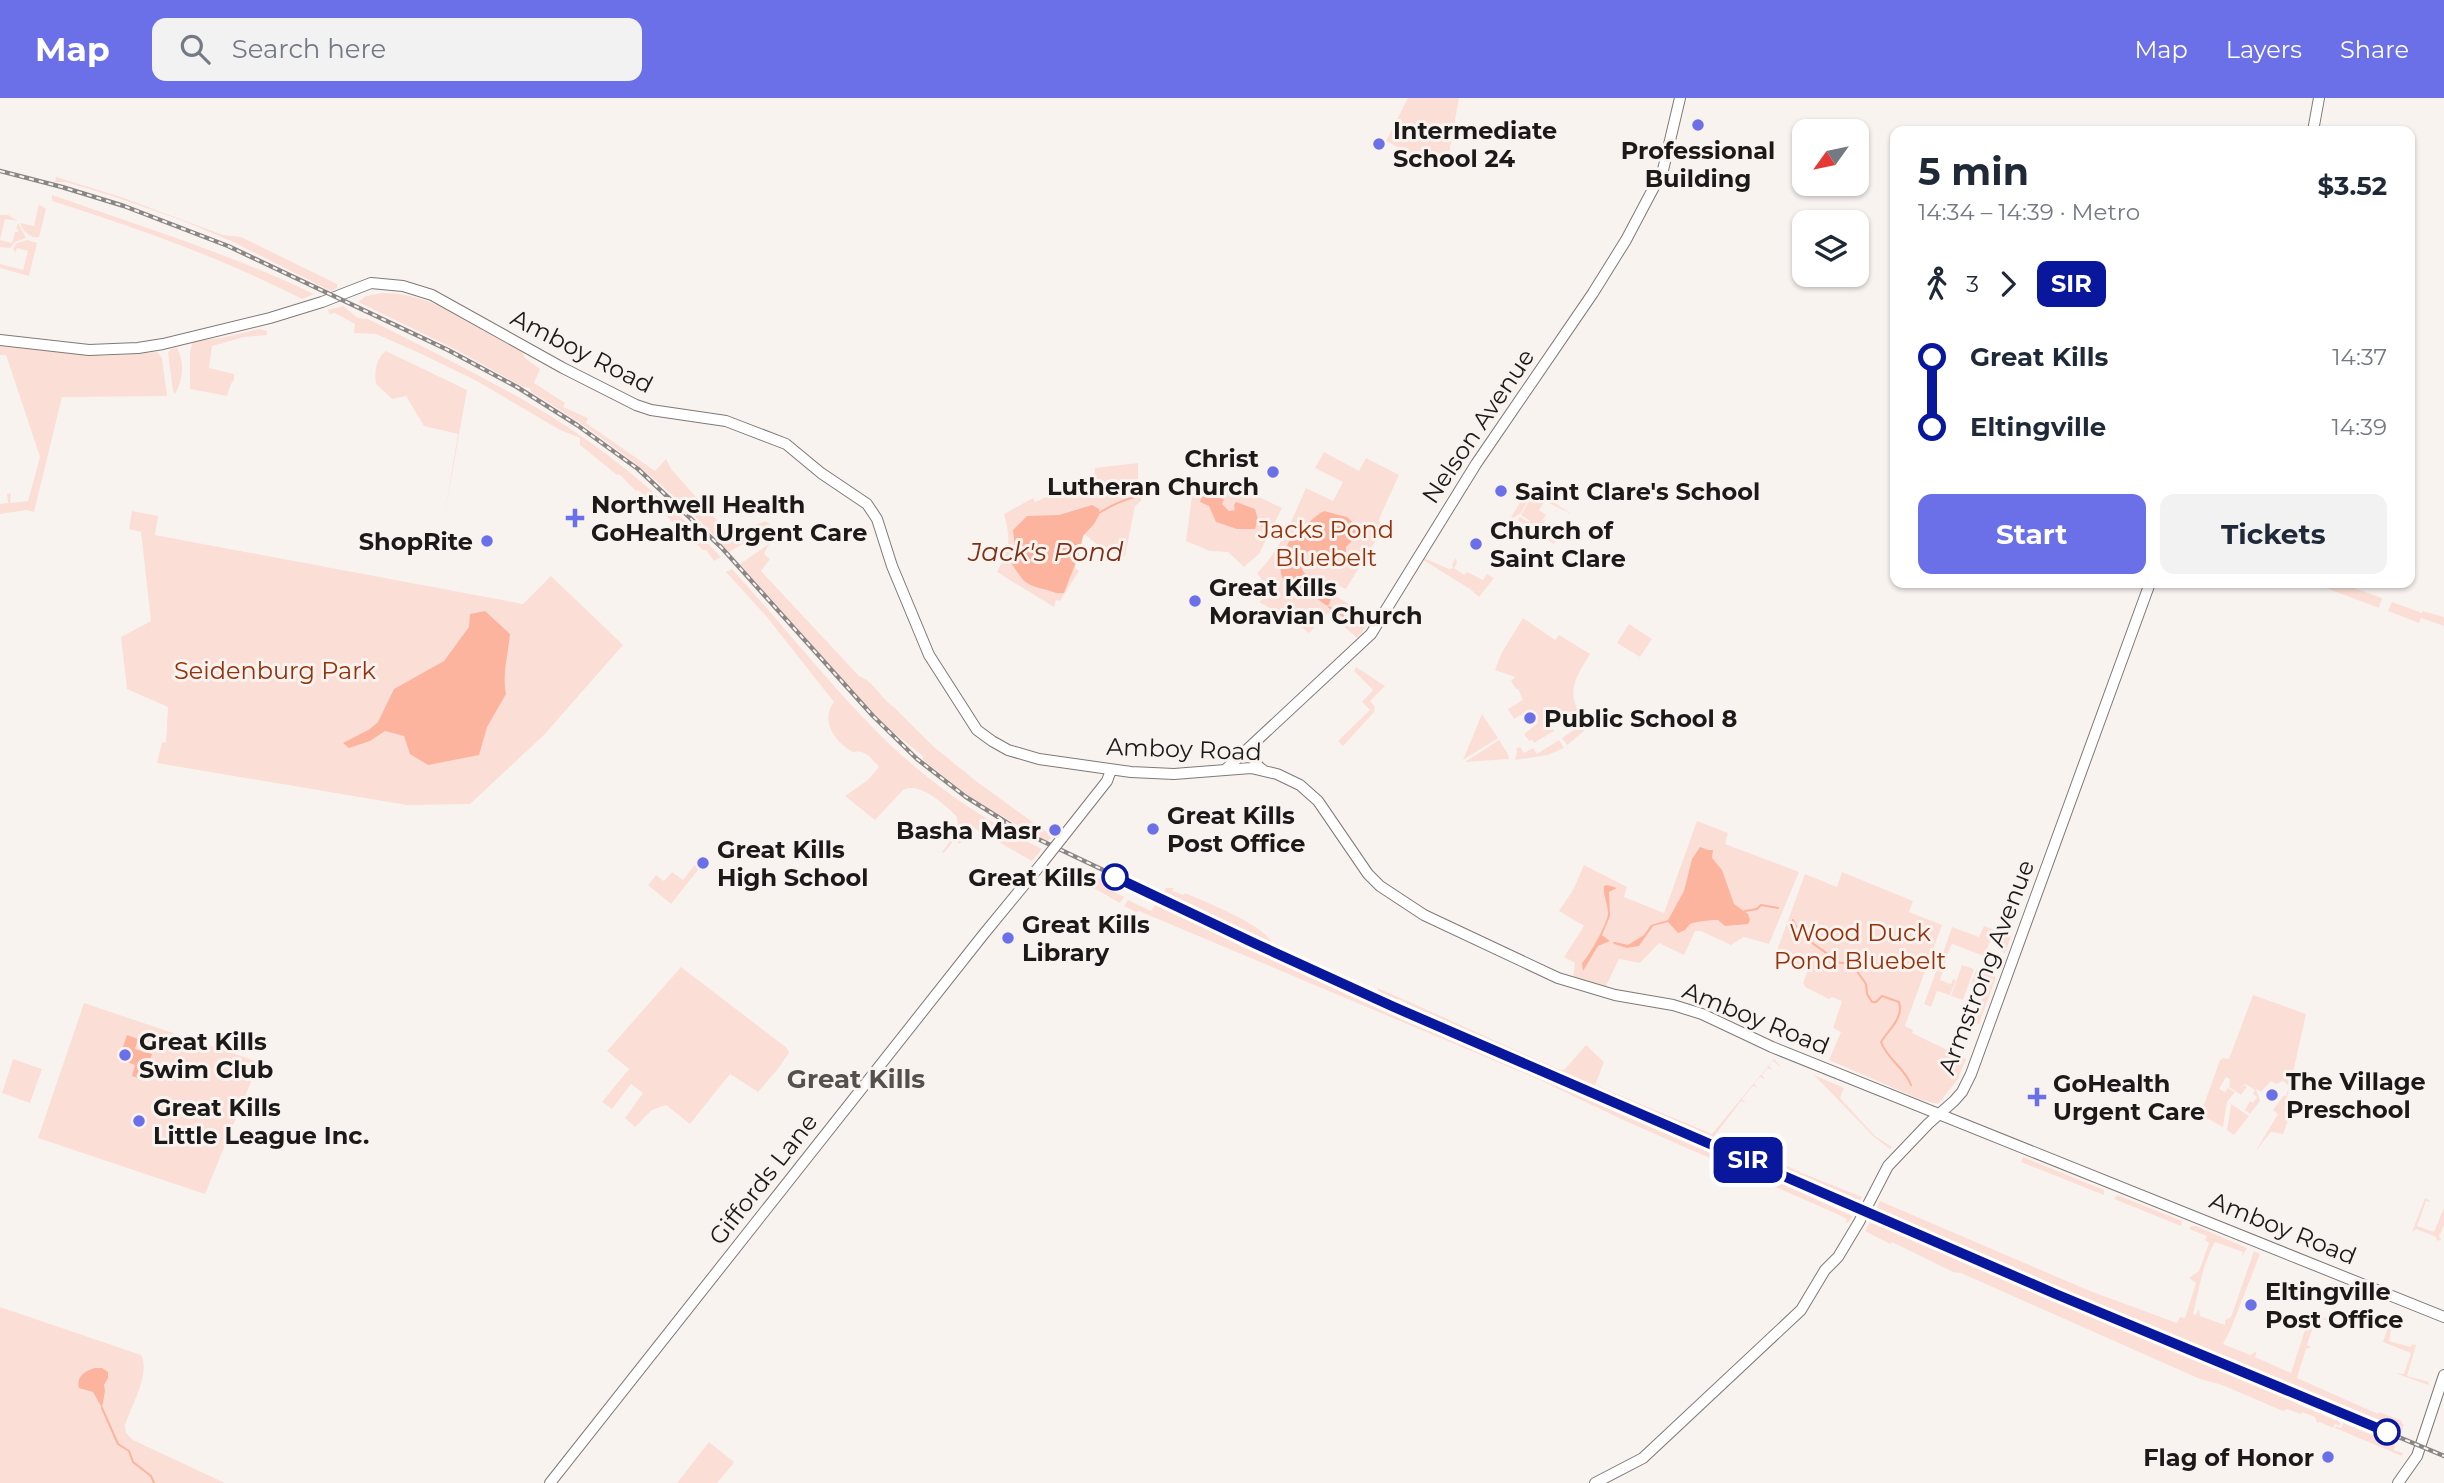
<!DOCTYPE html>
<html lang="en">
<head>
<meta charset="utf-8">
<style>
  body { margin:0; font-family:Montserrat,sans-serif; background:#f2f2f3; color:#1f2937; height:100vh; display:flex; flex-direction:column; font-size:26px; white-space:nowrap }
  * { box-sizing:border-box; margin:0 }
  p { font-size:23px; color:#747a83 }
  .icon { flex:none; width:38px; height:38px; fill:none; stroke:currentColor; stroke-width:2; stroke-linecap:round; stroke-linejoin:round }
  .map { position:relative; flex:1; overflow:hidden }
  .details { position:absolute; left:1890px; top:28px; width:525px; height:462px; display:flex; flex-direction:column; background:#fff; border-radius:14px; box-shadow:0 2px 5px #0004 }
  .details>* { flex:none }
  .badge { padding:0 14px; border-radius:10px; font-size:24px; line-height:46px }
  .needle { width:46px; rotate:237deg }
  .controls { position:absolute; left:1792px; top:21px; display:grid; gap:14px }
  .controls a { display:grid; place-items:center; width:77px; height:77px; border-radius:14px; background:#fff; box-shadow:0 2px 5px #0004; font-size:35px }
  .map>.badge { position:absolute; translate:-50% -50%; box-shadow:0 0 0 4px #fff }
  .legs { display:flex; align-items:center; gap:10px; height:77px; padding:0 28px; font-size:23px }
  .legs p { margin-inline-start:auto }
  .head { display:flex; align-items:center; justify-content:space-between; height:119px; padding:0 28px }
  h1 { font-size:38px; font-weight:700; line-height:52px }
  .button { display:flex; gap:14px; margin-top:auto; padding:14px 28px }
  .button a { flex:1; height:80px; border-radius:14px; background:#6b6fe8; color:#fff; font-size:28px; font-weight:700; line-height:80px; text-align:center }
  .button a+a { background:#f2f2f3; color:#1f2937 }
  ul { padding:0 28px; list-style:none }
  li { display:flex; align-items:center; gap:24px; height:70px; font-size:26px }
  li i { display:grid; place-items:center; width:10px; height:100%; margin:0 9px; background:currentColor }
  li i::after { content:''; width:18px; height:18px; margin:-9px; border:5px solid; border-radius:50%; background:#fff }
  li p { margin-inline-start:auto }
  li:first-child i { background:linear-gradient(#0000 50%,currentColor 0) }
  li:last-child i { background:linear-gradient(currentColor 50%,#0000 0) }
  header { display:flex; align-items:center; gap:42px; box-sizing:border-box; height:98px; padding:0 35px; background:#6b6fe8; color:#fff }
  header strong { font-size:33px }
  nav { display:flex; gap:38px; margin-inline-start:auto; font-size:24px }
  .search { width:490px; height:63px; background:#f2f2f3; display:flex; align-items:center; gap:18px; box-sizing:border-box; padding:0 24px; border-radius:14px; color:#747a83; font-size:26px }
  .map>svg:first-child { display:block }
  .green { fill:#fbdfd7 }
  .water { fill:#fdb49e }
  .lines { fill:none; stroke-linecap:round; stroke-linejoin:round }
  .stream { stroke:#fdb49e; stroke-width:2 }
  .secondary-casing { stroke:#7f7977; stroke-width:12 }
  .secondary { stroke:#fff; stroke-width:10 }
  .rail-casing { stroke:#8a8684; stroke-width:4.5 }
  .rail { stroke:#f9f3f0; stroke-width:2; stroke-dasharray:5; stroke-linecap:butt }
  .secondary-bridge-casing { stroke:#7f7977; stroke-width:12; stroke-linecap:butt }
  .secondary-bridge { stroke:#fff; stroke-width:10 }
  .line-1-casing { stroke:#fff; stroke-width:16 }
  .line-1 { stroke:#08179c; stroke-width:10 }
  .poi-dot { fill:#6b6fe8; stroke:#f9f3f0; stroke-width:2.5 }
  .stop-1-dot { fill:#fff; stroke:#08179c; stroke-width:3.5 }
  .labels { text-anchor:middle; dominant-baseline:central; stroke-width:6; stroke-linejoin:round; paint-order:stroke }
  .poi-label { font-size:24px; font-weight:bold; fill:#1c1919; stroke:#f9f3f0; text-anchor:start }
  .street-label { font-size:24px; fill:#1c1919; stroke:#f9f3f0 }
  .park-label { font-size:24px; fill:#96310a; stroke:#f9f3f0 }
  .stop-label { font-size:24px; font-weight:bold; fill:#1c1919; stroke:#f9f3f0; text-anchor:end }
  .water-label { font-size:26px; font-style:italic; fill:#7d2f15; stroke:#f9f3f0 }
  .neighbourhood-label { font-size:26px; font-weight:bold; fill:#55504e; stroke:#f9f3f0 }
</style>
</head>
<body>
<header>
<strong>Map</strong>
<div class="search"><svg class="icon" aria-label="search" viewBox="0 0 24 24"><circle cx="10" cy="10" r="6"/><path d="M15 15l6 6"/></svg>Search here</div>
<nav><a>Map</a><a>Layers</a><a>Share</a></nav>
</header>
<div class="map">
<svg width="2444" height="1385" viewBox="0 0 2444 1385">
  <rect width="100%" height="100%" fill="#f9f3f0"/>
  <path class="green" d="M1408,0h51l-10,56 -18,-1 -6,-3 -14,4 -25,-13z
    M56,79l65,20 102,38 18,2 96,47v4l-6,3 -100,-50 -50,-21 -66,-23 -49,-15h-11z
    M52,97c89,31 178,59 262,99l-12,5c-80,-41 -165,-71 -250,-98z
    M39,106l7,5 -7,28c-9,2 -16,-6 -19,-14l14,3z
    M0,117h8l10,6 -13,-2 -5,21 12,3 3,-11h3v-3h-2l2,-6 8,15 -11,4 -5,6 -10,-1z
    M27,142l10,3 -8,33 -29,-8v-4l23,6 5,-19 -11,-3 -2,5 -2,-5 4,-5z
    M382,195c51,-1 97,35 140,59l3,6 15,11 -6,14 31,20 -2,4 25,11 -2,5 69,48 11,-12 6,11 57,64 37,-13 6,6 -43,25c-57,-64 -125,-117 -198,-160l-1,-4 -7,-1 -66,-37 -99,-48 8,-6z
    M343,208l15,12 10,1c56,28 112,56 166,87 69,40 132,93 187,151l-7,4 -8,-11h-3l-65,-60 -2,1 -17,-17 -2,1 -37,-30v-7l-20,-8 -85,-50 -60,-29 -39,-17 -22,-1 1,-9 -20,-11 -6,1 -1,-4z
    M259,231l8,2v4l-23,2 -32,9 -3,22 25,6v6l-3,4 -4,12 -37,-7v-38l3,-10 28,-3z
    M0,246l104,12 53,-4 5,6 5,38 -105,1 -28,115 -8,-2 -26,4v-10l8,-1 -1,-9 4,-1 -1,10 18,-2 12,-44 -34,-102h-6z
    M177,250c8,14 6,33 -2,46l-2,-3 -5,-38 3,-4z
    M386,253l81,39 -24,134 15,-90 -34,-8 -18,-30 -14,3 -16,-15c-2,-11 0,-27 10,-33z
    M1324,354l35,19 7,-13 33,17 -20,44 1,5 -5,11 2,3c-10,19 -21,34 -31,51l-9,-4 -5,9 41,24 -16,20 -29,-25 -19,20 -14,-11 -36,-20 12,-10 -14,-19c23,-22 36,-56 49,-85l27,13 10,-19 -28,-14z
    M1138,365v22l3,4v12l-6,5 -10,50 -14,-4 -3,1 -24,-19 -9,34 4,3 -19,30 -4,-1 -2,7 -57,-35c13,-26 14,-30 7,-58l29,-16 2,4 59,-27 1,-7z
    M1194,383l42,5 46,22 -23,46 -15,13 -16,-15 -18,-1 -24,-10z
    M1530,389l43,28 -28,-14 -6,9 7,5 -5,8 5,-5 -7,14 6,4 9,-13 10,6 -10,15 -37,-24 3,-3 8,5 2,-1 -9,-6 11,-19 9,6 -2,3 4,-5 -11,-6 -11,19 -8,5 -2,-1z
    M132,413l26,5 -3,19 368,69 28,-28 72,69 -79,90 -74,69 -63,1 -250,-42 5,-21 4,1 2,-36 -41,-18 -6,-52 30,-16 -10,-89 -12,-3z
    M769,446l-5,10 6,5 -9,12 98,105c14,4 22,23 35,31l40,40 42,34 76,55 -5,6 -73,-42 -51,-40v-4l-34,-27 -29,-30 -120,-135z
    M1424,460l25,11 4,-1 -1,-3 4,-7 1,5 -3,5 10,7 3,-3 16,8 4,-6 7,4 -15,19 -9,-8 -47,-29z
    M732,471c49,54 94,111 145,163 48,48 104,87 165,117l-10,12 -60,-34 -12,17 -6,-4 -10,13 -2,-1 16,-21 -1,-14c-11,-11 -37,-36 -54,-27l-28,30 -30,-24 23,-16 11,-13c-7,-8 -14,-18 -26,-15 -19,-10 -33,-32 -19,-50l-68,-86 -40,-44z
    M2325,485l17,4 1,-3 39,14 -3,10 -56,-21z
    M2392,504l30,11 1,-2 21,6v9l-23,-8 -2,5 -31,-12z
    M1523,520l32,22 4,-5 31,19c-9,16 -21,30 -15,49 3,10 8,19 9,28l-17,14 -5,-7 15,-10 -9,-14 -18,11 4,6 -20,12 -2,-3 -3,1 -5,-7 14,-11 -8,-13 -16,9 -6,-10 15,-9 -5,-11h-2l-5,-8 4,-4 -20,-7 6,-16z
    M1629,526l23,15 -12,18 -23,-14z
    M1356,569l29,19 -15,15 5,6 -1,5 -31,34 -5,-5 32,-31 -8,-8 11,-12 -19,-19z
    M1482,616l16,24 -35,22z
    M1499,642l9,14 1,5 -44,3z
    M1559,642l5,8 -16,7 -33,5 2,-8 -1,-3 4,-2 4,6 9,-5 4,6z
    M1697,723l31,12 -3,11 74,28 -30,72 -25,-7 -13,8 -30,-14h-6l-11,24 -25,-12 -19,20 -21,-4 -13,27 -33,-7 2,-16 -11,-6 20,-31 -25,-15 14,-21 11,-25 43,22 -3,10 40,16z
    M700,760l5,3 -34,43 -23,-19 8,-10 8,6 8,-9 11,8z
    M1061,768l8,4 3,-4 36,17 -2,5 18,9 -4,6 -61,-35z
    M1842,774l71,29 -4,11 33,13 -37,101 8,4 -1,3 54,26 -8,20 -20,25 -19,-5 -90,-39 12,-28 -8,-4 9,-27 -10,-4 -3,2 -24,-12 -2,-4 5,-13 -32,-17 29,-79 32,13z
    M1166,790h8l-2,3 12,4 1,-2c23,10 75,30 87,49l-109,-48z
    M1128,802l23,11 4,-6 28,13 1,-1 175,82 381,165 112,52 -2,5 -5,2 2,-4 -10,-5 -216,-95 -81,-39 -401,-169 -3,1 -12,-6z
    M1984,828l27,10 -6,17 -5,-2 3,-9 -12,-4 -7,18 -32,-12 -5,11 -4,-2 9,-26 27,10z
    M1942,857l5,2 -7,23 11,4 2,-5 3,1 -6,15 -13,-4 -6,16 -7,-3z
    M1962,867l12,4 -11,31 -12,-4z
    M681,869l106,81 2,5 -12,17 -19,22 -28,-18 -40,50 -24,-19 -14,5 -17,17 -10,-9 18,-25 -12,-9 -19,25 -10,-7 27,-33 -22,-18z
    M1976,872l20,7 -17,47 -5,-1 12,-36 -12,-5 -3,2z
    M1377,890c62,26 122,56 184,82h3l22,-25 18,17 -9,23 117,49 62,-75 8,9 -9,-7 -4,5 3,4 -5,-2 -5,7 3,4 -5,-2 -6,7 4,4 -5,-2 -11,13 4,4 -5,-2 -26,34 27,11h4l56,27 60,24 -5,8 -85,-38 2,-6 -12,-5 -3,6 -269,-117 -51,-25 -3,-4 -29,-10v-3l-8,-4 -3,2 -18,-10z
    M2253,897l53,19 -13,59 3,2 -6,11 -6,23 7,3 -8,22 -12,-2 -16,20 23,-38 -5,-4 11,-15 2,1 3,-10 -6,-5 -7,3 -5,-3 -10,11 -5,-3 4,12 -10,13 -5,-4 5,-9 3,2 4,-6 -4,-3 2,-4 -10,-6 -5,4 5,-3 2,2 -6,8 -12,-8 1,-8 -4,-2 -7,12 6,3 3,-4 7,4 -8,10 -4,25 -20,-11 -2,-3 19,-53 3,-2 6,1z
    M84,905l169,57 4,7 -52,127 -167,-56z
    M13,961l29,10 -12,34 -28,-10z
    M1814,977l30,13 -4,10 35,38 17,11 -2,2 -16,-12z
    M2231,1006l18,12 -15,19 -7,-5z
    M2023,1059l81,33v5l-83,-33z
    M2117,1097l65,26 -1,5 -67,-27z
    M2425,1100l7,4 -6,-1 -9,25 17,6 10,-24v17l-5,12 3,2 -5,2 -1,-4 -20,-8 -4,3z
    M1880,1103l210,90 87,32 3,-6 5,1 11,-35 -7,-5 10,-7 10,-28 -4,-3 2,-4 -18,-7 2,-3h5l51,22 -5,9 1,-5 -28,-10c-12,21 -16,47 -22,72l3,1 3,-6 1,7 25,9v-5l6,-3 23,-66 6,3 -30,77 -7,13 27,11 7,-4 -2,6 36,16 14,-43 6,-1 4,-14 15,5 10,-31 20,8 -1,1 -18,-5 -10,28 -15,-3 -9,27 5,2 -6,2 -9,29 81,36 1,-2 23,9v2l2,2 -3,7 -99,-39 -1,2 -414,-177 -12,-6z
    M1871,1122l201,87 226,94 -1,3 43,18v4l-5,-2 -2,4 -13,-6 -3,1 -2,-6 -13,-5 -1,2 -14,-5 -4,2 -61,-26 -22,-6 -239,-106 -8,-1 -61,-30 -2,2 -25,-13z
    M0,1209l141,48c10,16 -10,53 -16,70l1,8 7,7 92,43h-225z
    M2389,1226l3,1 -3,16 22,6 1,-3 4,1 -9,31 22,6 -1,3 -33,-12 9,1 7,-21 -28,-11z
    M2343,1325l52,21 -1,6 9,3 -1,3 -67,-28 1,-2 5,2z
    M709,1344l25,20 -1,2 -16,19h-40z"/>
  <path class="water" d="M1213,396l3,3 8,2 -2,5 7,7 6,-1 -1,-5 2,-3 19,7 3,11 -3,9h-18l-21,-7 -7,-16 -9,-4 2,-6z
    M1092,407l7,4v6l-5,9 -11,12 -5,21 -14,36c-7,1 -10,-1 -17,-3 -25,-6 -22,-8 -36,-27l4,-16 -2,-17 14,-14 32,-1z
    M1324,413l23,6 11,10v8l-12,12v5l-13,8 -11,-2 -14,-7 -9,11 5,11c4,2 8,2 12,3 15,2 19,19 12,30 -7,-2 -14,-13 -25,-17l-5,9c-18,-20 -22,-24 -12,-49 5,-12 2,-9 12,-17 9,-7 15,-15 26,-21z
    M485,513l25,23c-2,21 -8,41 -4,60l-19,33 -8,28 -51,10 -18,-11 -6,-18 -19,-5 -15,10 -21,7 -6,-5 27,-14 8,-7 16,-33 50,-28 25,-34 1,-13z
    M1700,749l8,3h5l-1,8 10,12 12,34 14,10 2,6 -2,4 -23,2 -7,-6c-8,0 -20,1 -28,4l-5,6 -7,3 -10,-11 -15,4 -14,20 -12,2 -13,-4 -1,-2h2l13,3 16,-10 7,-10 17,-5 16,-29 8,-32z
    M1607,787l10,3 -8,4 1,24 -8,19 8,6 -12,5 -15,25 -1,-8c7,-7 26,-40 26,-50 0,-9 -5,-17 -4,-27z
    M127,937l11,4 -3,10 17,5 -8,26 -12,-4 3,-11 -16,-6z
    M95,1270h7l6,4v6l-4,7 1,6 -3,17 -9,-16 -14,-4c-3,-12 6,-17 16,-20z"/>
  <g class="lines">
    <path class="stream" d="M1099,415c16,-10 33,-18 53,-18
      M1256,424l11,6
      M1329,509l24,15
      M1745,813l12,-2 4,-4 17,3
      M1793,822c9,23 30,26 43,42l13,2 5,3 12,17 1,10 5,8h4l6,-6 17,6c5,16 -10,27 -18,40 6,17 24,26 30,43
      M102,1310l16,36 11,7 4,11 18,14 3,7"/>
    <g class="secondary-casing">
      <path id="secondary" d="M2313,33l6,-33
        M0,242l89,10 49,-2 25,-4 107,-26 52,-16 49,-19 32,3 29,9 131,73 73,37 15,5 75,11 60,23 35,29 46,31 10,15 15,47 37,89 48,75 15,11 16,9 31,9 92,13 43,2 77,-6 26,6 23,11 18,16 50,73 12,12 44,29 134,63 57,17 58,10 29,9 70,33 672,270
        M1257,643c-5,11 -6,21 6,29
        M1225,672l146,-136 105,-170 117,-171 33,-53 37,-70 17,-72
        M1062,740l45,-57 4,-11
        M550,1385l433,-548 60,-73
        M1595,1385l48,-25 158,-148 24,-40 13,-13 21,-35 29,-56 40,-42 26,-23 8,-9 9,-18 179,-491
        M2398,1385l19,-27 27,-81"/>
    </g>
    <use href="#secondary" class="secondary"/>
    <g class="rail-casing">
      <path id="rail" d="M0,73l62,16 62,19 104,40 220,104 69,37 60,38 61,44 83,78 152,169 44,43 49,38 53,33 318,151 721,314 386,161"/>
    </g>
    <use href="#rail" class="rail"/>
    <g class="secondary-bridge-casing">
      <path id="secondary-bridge" d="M1043,764l19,-24"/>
    </g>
    <use href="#secondary-bridge" class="secondary-bridge"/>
  </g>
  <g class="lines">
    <g class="line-1-casing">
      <path id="line-1" d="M1115,779l141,67 138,63 664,288 329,137"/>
    </g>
    <use href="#line-1" class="line-1"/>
  </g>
  <g class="poi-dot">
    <circle cx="1698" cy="27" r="7"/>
    <circle cx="1379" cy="46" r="7"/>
    <circle cx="1273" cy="374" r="7"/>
    <circle cx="1501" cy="393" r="7"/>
    <path d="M571.5 409.5h7v7h7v7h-7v7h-7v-7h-7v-7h7z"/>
    <circle cx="487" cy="443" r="7"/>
    <circle cx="1476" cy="446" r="7"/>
    <circle cx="1195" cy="503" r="7"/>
    <circle cx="1530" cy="620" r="7"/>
    <circle cx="1153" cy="731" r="7"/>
    <circle cx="1055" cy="732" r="7"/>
    <circle cx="703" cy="765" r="7"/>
    <circle cx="1008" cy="840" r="7"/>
    <circle cx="125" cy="957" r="7"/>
    <circle cx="2272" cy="997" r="7"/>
    <path d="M2033.5 988.5h7v7h7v7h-7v7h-7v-7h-7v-7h7z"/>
    <circle cx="139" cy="1023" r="7"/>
    <circle cx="2251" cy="1207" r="7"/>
    <circle cx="2328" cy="1359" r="7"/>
  </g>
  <g class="stop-1-dot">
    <circle cx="1115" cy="779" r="12"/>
    <circle cx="2387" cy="1334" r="12"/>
  </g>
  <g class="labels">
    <g class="poi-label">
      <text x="1393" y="32">Intermediate<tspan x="1393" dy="28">School 24</tspan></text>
      <text x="1698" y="52" text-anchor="middle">Professional<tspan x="1698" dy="28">Building</tspan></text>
      <text x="1259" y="360" text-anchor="end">Christ<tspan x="1259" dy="28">Lutheran Church</tspan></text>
      <text x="1515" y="393">Saint Clare's School</text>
      <text x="591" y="406">Northwell Health<tspan x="591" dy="28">GoHealth Urgent Care</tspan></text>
      <text x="1490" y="432">Church of<tspan x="1490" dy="28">Saint Clare</tspan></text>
      <text x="473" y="443" text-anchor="end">ShopRite</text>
      <text x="1209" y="489">Great Kills<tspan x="1209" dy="28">Moravian Church</tspan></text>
      <text x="1544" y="620">Public School 8</text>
      <text x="1167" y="717">Great Kills<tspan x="1167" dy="28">Post Office</tspan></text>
      <text x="1041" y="732" text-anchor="end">Basha Masr</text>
      <text x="717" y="751">Great Kills<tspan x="717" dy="28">High School</tspan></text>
      <text x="1022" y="826">Great Kills<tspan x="1022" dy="28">Library</tspan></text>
      <text x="139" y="943">Great Kills<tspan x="139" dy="28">Swim Club</tspan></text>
      <text x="2286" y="983">The Village<tspan x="2286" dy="28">Preschool</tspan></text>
      <text x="2053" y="985">GoHealth<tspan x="2053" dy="28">Urgent Care</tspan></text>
      <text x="153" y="1009">Great Kills<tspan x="153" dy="28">Little League Inc.</tspan></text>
      <text x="2265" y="1193">Eltingville<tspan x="2265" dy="28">Post Office</tspan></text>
      <text x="2314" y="1359" text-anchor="end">Flag of Honor</text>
    </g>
    <g class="street-label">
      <text transform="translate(582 253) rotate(27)">Amboy Road</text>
      <text transform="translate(1478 328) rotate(-56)">Nelson Avenue</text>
      <text transform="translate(1184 651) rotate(2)">Amboy Road</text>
      <text transform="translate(1986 869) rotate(-69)">Armstrong Avenue</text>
      <text transform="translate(1756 920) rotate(22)">Amboy Road</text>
      <text transform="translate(763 1081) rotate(-52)">Giffords Lane</text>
      <text transform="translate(2283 1130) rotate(22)">Amboy Road</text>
    </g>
    <g class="park-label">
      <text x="1326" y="431">Jacks Pond<tspan x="1326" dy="28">Bluebelt</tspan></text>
      <text x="275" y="572">Seidenburg Park</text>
      <text x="1860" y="834">Wood Duck<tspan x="1860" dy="28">Pond Bluebelt</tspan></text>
    </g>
    <g class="stop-label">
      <text x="1096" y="779">Great Kills</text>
    </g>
    <g class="water-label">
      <text x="1046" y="454">Jack's Pond</text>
    </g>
    <g class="neighbourhood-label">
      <text x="856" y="981">Great Kills</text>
    </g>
  </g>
</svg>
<div class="controls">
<a><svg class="needle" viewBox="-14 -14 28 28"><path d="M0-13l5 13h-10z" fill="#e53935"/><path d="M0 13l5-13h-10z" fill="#747a83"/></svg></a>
<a><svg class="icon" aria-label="layers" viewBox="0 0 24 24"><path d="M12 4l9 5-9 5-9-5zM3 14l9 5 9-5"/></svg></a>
</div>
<b class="badge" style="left:1748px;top:1062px;background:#08179c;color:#fff">SIR</b>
<section class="details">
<div class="head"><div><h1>5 min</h1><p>14:34 – 14:39 · Metro</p></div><b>$3.52</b></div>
<div class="legs"><svg class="icon" aria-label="walk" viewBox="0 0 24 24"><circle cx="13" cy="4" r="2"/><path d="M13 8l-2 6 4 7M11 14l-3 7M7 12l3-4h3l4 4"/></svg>3<svg class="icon" aria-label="forward" viewBox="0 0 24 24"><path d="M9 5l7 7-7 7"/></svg><b class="badge" style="background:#08179c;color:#fff">SIR</b></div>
<ul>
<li><i style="color:#08179c"></i><b>Great Kills</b><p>14:37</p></li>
<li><i style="color:#08179c"></i><b>Eltingville</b><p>14:39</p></li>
</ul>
<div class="button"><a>Start</a><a>Tickets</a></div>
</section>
</div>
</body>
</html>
